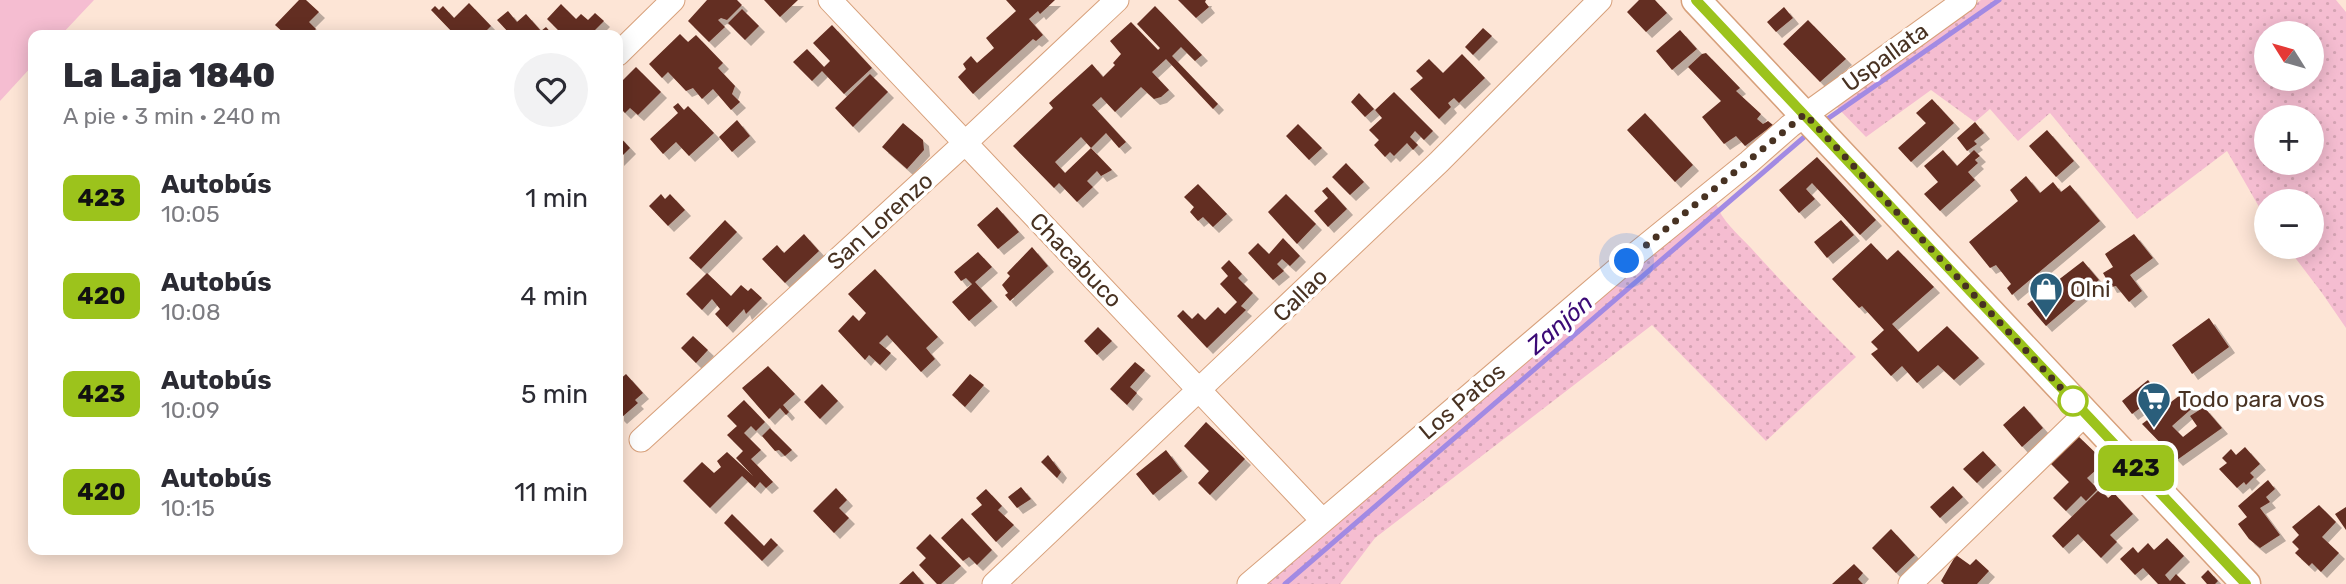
<!DOCTYPE html>
<html lang="es">
<head>
<meta charset="utf-8">
<style>
  body { margin:0; font-family:Rubik,sans-serif; background:#f2f2f3; color:#2b2b33; height:100vh; display:flex; flex-direction:column; font-size:26px; white-space:nowrap }
  * { box-sizing:border-box; margin:0 }
  p { font-size:23px; color:#7c7c81 }
  .icon { flex:none; width:38px; height:38px; fill:none; stroke:currentColor; stroke-width:2; stroke-linecap:round; stroke-linejoin:round }
  .map { position:relative; flex:1; overflow:hidden }
  .details { position:absolute; left:28px; top:30px; width:595px; height:525px; display:flex; flex-direction:column; background:#fff; border-radius:14px; box-shadow:0 4px 18px #0003 }
  .details>* { flex:none }
  .badge { padding:0 14px; border-radius:10px; font-size:24px; line-height:46px }
  .needle { width:46px; rotate:307deg }
  .fabs { position:absolute; left:2254px; top:21px; display:grid; gap:14px }
  .fabs a { display:grid; place-items:center; width:70px; height:70px; border-radius:50%; background:#fff; box-shadow:0 4px 18px #0003; font-size:35px }
  .you { position:absolute; width:35px; height:35px; margin:-18px; border:5px solid #fff; border-radius:50%; background:#1a73e8; box-shadow:0 0 0 10px #1a73e833 }
  .map>.badge { position:absolute; translate:-50% -50%; box-shadow:0 0 0 4px #fff }
  .round { display:grid; place-items:center; flex:none; width:74px; height:74px; border-radius:37px; background:#f2f2f3 }
  .headline { display:flex; align-items:center; justify-content:space-between; height:119px; padding:0 35px }
  h1 { font-size:33px; font-weight:800; line-height:52px }
  ul { padding:0; list-style:none }
  li { display:flex; align-items:center; gap:21px; height:98px; padding:0 35px }
  li div { flex:1 }
  li b { display:block; font-size:26px }
  li em { font-style:normal }
  li .badge { min-width:77px; font-weight:700; text-align:center }
  .map>svg:first-child { display:block }
  .grass { fill:url(#grass-dots); fill-rule:evenodd }
  .park { fill:#f5bdd1 }
  .lines { fill:none; stroke-linecap:round; stroke-linejoin:round }
  .stream { stroke:#a28ae3; stroke-width:5 }
  .building { fill:#642d20; filter:url(#shadow) }
  .minor-casing { stroke:#d7a07b; stroke-width:25 }
  .major-casing { stroke:#d7a07b; stroke-width:31 }
  .minor { stroke:#fff; stroke-width:23 }
  .major { stroke:#fff; stroke-width:28 }
  .line-casing { stroke:#fff; stroke-width:16 }
  .line { stroke:#9cc31c; stroke-width:10 }
  .walk { stroke:#483222; stroke-width:7; stroke-dasharray:0 12.6 }
  .stop-dot { fill:#fff; stroke:#9cc31c; stroke-width:3.5 }
  .labels { text-anchor:middle; dominant-baseline:central; stroke-width:7; stroke-linejoin:round; paint-order:stroke }
  .street-label { font-size:23px; fill:#483222; stroke:#fff }
  .poi-label { font-size:23px; fill:#483222; stroke:#fff; text-anchor:start }
  .water-label { font-size:24px; font-style:italic; fill:#3b0a76; stroke:#fff }
</style>
</head>
<body>
<div class="map">
<svg width="2346" height="584" viewBox="0 0 2346 584">
  <defs>
    <pattern id="grass-dots" width="8" height="8" patternUnits="userSpaceOnUse" patternTransform="scale(1.75)"><rect width="8" height="8" fill="#f5bdd1"/><path d="M2 2h.1M6 6h.1" fill="none" stroke="#d4a3b3" stroke-width="1.8" stroke-linecap="round"/></pattern>
    <filter id="shadow"><feDropShadow dx="6" dy="6" stdDeviation="0" flood-color="#0004"/></filter>
  </defs>
  <rect width="100%" height="100%" fill="#fde5d6"/>
  <path class="grass" d="M1981,0h355l10,12v316l-24,-35 -35,-46h25v-46h-46v18l-39,-68 -90,68 -87,-106 -32,28 -28,-32 -15,13 -44,-32 -65,47 -35,-36 79,-48zM2266,33h46v46h-46zM2266,117h46v46h-46z
    M1715,202c8,20 21,30 36,46 34,38 69,73 105,109l-90,84 -114,-116 -277,213 -35,46h-77z"/>
  <path class="park" d="M0,0h94l-33,35h-28v30l-33,36z"/>
  <g class="lines">
    <path class="stream" d="M1823,122l176,-122
      M1285,584l525,-452"/>
  </g>
  <path class="building" d="M299,0h7l13,12 -10,10 7,7 -6,6h-24l-11,-10z
    M707,0h30l5,5 -15,15 -6,-2 -3,2 7,7 -16,15 -21,-21z
    M764,0h34l-18,17z
    M1006,0h49l-15,14 -2,-3 -9,8 14,16 -7,6 -3,-2 -60,55 -15,-17 8,-8 -3,-5 8,-8 6,7 17,-15 -8,-10 30,-27z
    M1178,0h28l-1,2 4,5 -13,11z
    M1639,0h16l12,13 -21,19 -19,-20z
    M469,3l22,23 -9,9h-27l-24,-25 4,-4 4,4 4,-4 11,12z
    M561,4l15,15 5,-5 7,6 7,-7 9,8 -14,14 -4,-4 -4,4h-19l-16,-16z
    M1155,6l47,49 -7,6 -14,-14 -9,9 46,48 -5,5 -47,-50 -14,13 17,18 -8,7 -7,2 -13,-12 -26,25 -14,-15 -9,8 34,37 -7,6 -13,-15 -15,15 -10,-11 -26,25 10,11 26,-25 21,22 -11,6 -4,-5 -10,10 6,6 -16,15 -18,-19 -5,5 -41,-42 40,-38 -4,-5 43,-39 11,13 12,-12 -2,-2 8,-9 -11,-13 21,-19 27,28 2,-2 -23,-24z
    M1784,7l9,11 -17,14 -9,-10z
    M742,9l17,17 -14,14 -17,-17z
    M508,11l9,11 9,-8 15,17 5,-4 7,8h-42l-14,-15z
    M1808,20l38,39 -26,23 -37,-38z
    M832,25l40,43 -28,26 -22,-23 -10,10 -19,-19 14,-13 17,18 6,-6 -17,-18z
    M1483,28l9,8 -19,19 -8,-8z
    M1680,30l17,19 -25,21 -16,-19z
    M680,34l8,8 8,-7 27,28 -5,5 17,18 -3,8 8,8 -9,8 -18,-21 -11,10 -9,-11 -7,3 -18,-19 -6,6 -13,-14z
    M1706,53l34,35 -4,3 25,23 -4,5 6,5 5,-3 5,4 -28,21 -9,-10 -12,8 -22,-27 19,-16 -33,-34 14,-13z
    M1462,54l23,24 -26,25 -5,-5 -6,5 3,4 -12,12 -29,-30 13,-11 -7,-7 13,-12 14,14z
    M636,67l25,25 -23,23 -8,-7 -5,5 -7,-7v-21z
    M870,74l18,18 -35,35 -18,-19z
    M1394,92l39,39 -9,9 -9,-9 -5,6 8,8 -5,5 -6,-7 -13,13 -4,-4 -5,5 -11,-12 5,-5 -10,-10 13,-12 -7,-8z
    M1359,93l15,16 -9,8 -14,-15z
    M1932,99l22,24 -43,39 -13,-14 28,-25 -10,-10z
    M678,103l6,7 4,-4 26,27 -25,23 -13,-14 -13,12 -13,-15 28,-26 -5,-6z
    M1645,113l48,52 -18,17 -48,-52z
    M737,120l13,16 -18,16 -13,-15z
    M1975,122l9,11 -10,8 3,3 -10,7 -10,-13z
    M903,123l20,17 1,10 -17,19 -25,-22z
    M1298,124l24,24 -13,12 -23,-24z
    M2047,130l27,31 -18,16 -27,-31z
    M618,135l12,13 -12,12z
    M1943,150l14,16 17,-16 6,6 -5,4 3,3 -10,9 7,8 -35,31 -16,-17 14,-12 -14,-16z
    M1817,157l59,63 -16,15 -48,-52 -6,6 9,10 -16,14 -20,-23z
    M1346,163l18,19 -14,13 -18,-18z
    M2026,176l14,17 13,-11 8,10 9,-7 30,36 -88,74 -5,-7 4,-4 -15,-19 -6,3 -21,-26 49,-41 -8,-11z
    M1198,184l29,30 -14,13 -10,-10 -5,4 -8,-9 4,-5 -10,-10z
    M1327,187l20,22 -19,18 -14,-16 14,-13 -6,-7z
    M661,194l4,5 5,-5 15,16 -17,16 -19,-20z
    M1286,194l30,30 -19,20 -29,-32z
    M997,207l22,25 -21,17 -21,-24z
    M725,220l12,12 -36,37 -12,-11z
    M1841,220l13,15 -27,23 -13,-16z
    M804,234l15,17 -34,32 -23,-24 15,-14 7,8z
    M2134,234l19,24 -23,17 12,16 -13,11 -13,-16 -5,1 -8,-14 10,-6 -8,-13z
    M1283,238l17,18 -10,10 -8,-7 -5,5 7,7 -11,9 -25,-27 10,-10 11,11z
    M1871,243l16,17 11,-10 36,37 -42,37 26,28 29,-26 32,32 -25,22 -16,-15 -21,18 -15,-17 -11,10 -20,-22 7,-5 -7,-7 13,-12 -22,-24 -3,2 -27,-29z
    M1032,247l16,19 -38,35 -5,-6 3,-2 -6,-8 8,-9 -3,-3z
    M978,252l14,15 -17,15 17,19 -23,20 -17,-19 20,-18 -6,-6 -5,3 -7,-9z
    M1229,260l13,14 -4,4 15,15 -12,13 5,4 -39,38 -30,-32 6,-6 9,9 6,-6 7,7 13,-13 7,7 12,-12 -17,-18 8,-8 -7,-8z
    M2083,261l16,19 -53,46 -19,-22z
    M875,269l63,68 -12,11 9,11 -14,13 -34,-37 -8,8 12,10 -11,12 -11,-10 -4,5 -27,-29 15,-16 6,6 7,-8 -18,-19z
    M707,273l24,23 10,-11 7,6 3,-3 11,10 -16,16 -2,-5 -17,18 -12,-13 5,-5 -8,-10 -10,11 -16,-16z
    M2209,318l20,29 -37,27 -20,-29z
    M1098,327l14,14 -15,14 -13,-14z
    M693,336l15,14 -12,13 -15,-15z
    M1135,362l10,8 -15,17 7,6 -10,12 -17,-16z
    M768,366l27,28 -12,11 6,7 -3,3 -6,-7 -11,11 -27,-31z
    M626,374l17,19 -8,7 3,3 -17,15 -3,-3v-34z
    M970,374l14,11 -19,22 -13,-12z
    M2148,380l11,14 -27,20 -10,-13z
    M822,384l16,17 -18,18 -16,-17z
    M2188,389l10,14 -26,23 11,11 14,-11 -7,-10 14,-9 18,21 -45,32 -35,-36z
    M744,400l21,22 -9,9 -5,-5 -7,7 17,17 -10,9 22,23 -7,6 -6,-6 -5,6 -13,-12 -32,32 -27,-27 19,-19 12,11 7,-6 -4,-6 10,-9 26,24 -17,-18 7,-7 -16,-16 10,-9 -10,-10z
    M2024,406l19,22 -21,19 -19,-22z
    M1206,422l39,37 -35,36 -12,-12 11,-12 -25,-25z
    M770,428l22,22 -7,6 -6,-6 -4,1 -13,-15z
    M2077,435l28,27 -18,16 11,11 -12,12 -5,-5 -15,15 -13,-13 16,-16 -20,-20z
    M2245,447l15,17 -10,9 4,4 -8,8 -2,-3 -7,6 -18,-19 8,-6 -5,-5 9,-9 5,6z
    M1166,450l16,21 -29,24 -17,-21z
    M1983,451l13,14 -19,18 -14,-14z
    M1048,455l13,17 -4,6 -16,-16z
    M2268,480l7,9 -9,8 4,5 -10,6 20,27 -20,13 -11,-9 -11,-15 9,-7 -9,-11z
    M1953,486l10,11 -23,21 -10,-11z
    M1021,487l10,12 -14,9 -9,-11z
    M836,488l11,12 -8,8 10,10 -15,15 -21,-22z
    M986,489l16,17 -4,4 16,15 -18,17 -25,-28 11,-9 -6,-7z
    M2100,489l8,9 6,-5 19,21 -23,21 7,7 -16,16 -23,-24 -15,14 -11,-12z
    M2319,505l17,17 -14,15 17,16 -18,19 -9,-9 -3,3 -14,-13 4,-4 -7,-7 7,-7 -7,-8z
    M2346,507v23l-11,-16z
    M732,514l32,32 7,-8 7,7 -16,16 -38,-38z
    M962,518l30,32 -15,15 -8,-8 -6,4 -22,-23z
    M1891,529l24,26 -19,18 -24,-25z
    M930,534l31,32 -20,18h-4l-18,-19 7,-7 -10,-10z
    M2167,538l17,18 -19,19 5,6 6,-7 10,10h-28l-15,-16 -8,7 -15,-16 13,-12 5,6 10,-10 6,7z
    M1956,555l14,10 6,-6 13,12 -12,13h-33l-3,-3z
    M1854,564l9,9 -5,6 5,5h-31z
    M2208,570l10,11 -3,3h-8l-6,-7z
    M913,571l11,13h-25z"/>
  <g class="lines">
    <g class="minor-casing">
      <path id="minor" d="M830,0l492,520
        M618,54l55,-54
        M641,440l324,-297 152,-143
        M994,584l445,-422 161,-162
        M1249,584l378,-323 122,-99 41,-36 175,-126
        M1910,584l175,-170"/>
    </g>
    <g class="major-casing">
      <path id="major" d="M1696,0l550,584"/>
    </g>
    <use href="#minor" class="minor"/>
    <use href="#major" class="major"/>
  </g>
  <g class="lines">
    <g class="line-casing">
      <path id="line" d="M1696,0l550,584"/>
    </g>
    <use href="#line" class="line"/>
    <path class="walk" d="M1627,261l178,-147 268,287"/>
  </g>
  <defs>
    <g id="shop-pin" transform="scale(1.75)"><path d="M0 17L-7.5 6A9.5 9.5 0 1 1 7.5 6Z" fill="#2a5e7b" stroke="#fff"/><path d="M-5-2.5h2.3a2.7 3.5 0 0 1 5.4 0H5L5.5 6h-11ZM-1.5-2.5h3a1.5 2.3 0 0 0-3 0Z" fill="#fff"/></g>
    <g id="supermarket-pin" transform="scale(1.75)"><path d="M0 17L-7.5 6A9.5 9.5 0 1 1 7.5 6Z" fill="#2a5e7b" stroke="#fff"/><path d="M-6-5.5h2.5l.6 2H6L4.5 2H-2.5L-4.4-4H-6ZM-1.5 3.2a1.3 1.3 0 1 0 .1 0ZM3 3.2a1.3 1.3 0 1 0 .1 0Z" fill="#fff"/></g>
  </defs>
  <g fill-rule="evenodd">
    <use href="#shop-pin" x="2046" y="289"/>
    <use href="#supermarket-pin" x="2154" y="399"/>
  </g>
  <circle class="stop-dot" cx="2073" cy="401" r="14"/>
  <g class="labels">
    <g class="street-label">
      <text transform="translate(1885 57) rotate(-36)">Uspallata</text>
      <text transform="translate(880 221) rotate(-42)">San Lorenzo</text>
      <text transform="translate(1076 260) rotate(46)">Chacabuco</text>
      <text transform="translate(1300 295) rotate(-44)">Callao</text>
      <text transform="translate(1462 401) rotate(-40)">Los Patos</text>
    </g>
    <g class="poi-label">
      <text x="2070" y="289">Olni</text>
      <text x="2178" y="399">Todo para vos</text>
    </g>
    <g class="water-label">
      <text transform="translate(1560 324) rotate(-41)">Zanjón</text>
    </g>
  </g>
</svg>
<div class="fabs">
<a><svg class="needle" viewBox="-14 -14 28 28"><path d="M0-13l5 13h-10z" fill="#e53935"/><path d="M0 13l5-13h-10z" fill="#7c7c81"/></svg></a>
<a>+</a>
<a>−</a>
</div>
<div class="you" style="left:1627px;top:261px"></div>
<b class="badge" style="left:2136px;top:468px;background:#9cc31c;color:#111">423</b>
<section class="details">
<div class="headline"><div><h1>La Laja 1840</h1><p>A pie · 3 min · 240 m</p></div><a class="round"><svg class="icon" aria-label="heart" viewBox="0 0 24 24"><path d="M12 20l-8-8c-3-5 5-10 8-4 3-6 11-1 8 4z"/></svg></a></div>
<ul>
<li><span class="badge" style="background:#9cc31c;color:#111">423</span><div><b>Autobús</b><p>10:05</p></div><em>1 min</em></li>
<li><span class="badge" style="background:#9cc31c;color:#111">420</span><div><b>Autobús</b><p>10:08</p></div><em>4 min</em></li>
<li><span class="badge" style="background:#9cc31c;color:#111">423</span><div><b>Autobús</b><p>10:09</p></div><em>5 min</em></li>
<li><span class="badge" style="background:#9cc31c;color:#111">420</span><div><b>Autobús</b><p>10:15</p></div><em>11 min</em></li>
</ul>
</section>
</div>
</body>
</html>
